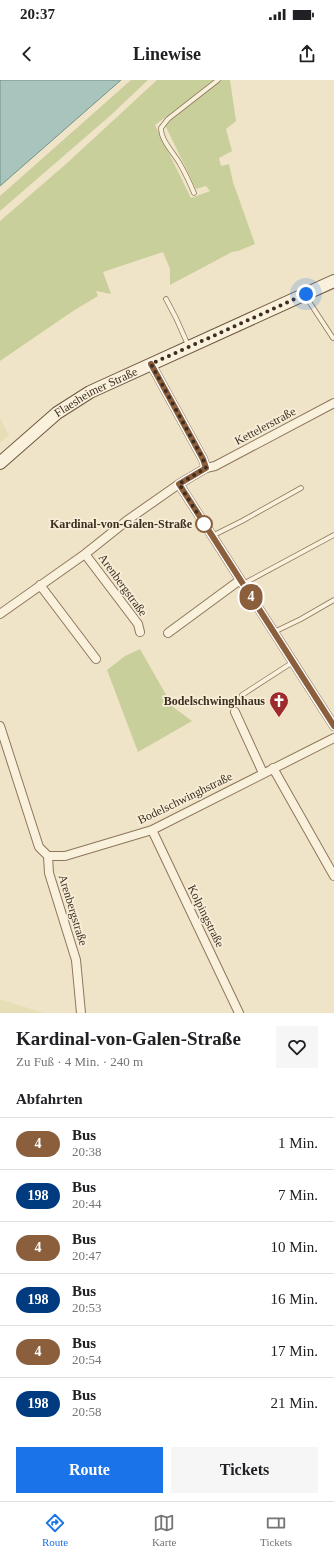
<!DOCTYPE html>
<html lang="de">
<head>
<meta charset="utf-8">
<style>
  body { margin:0; font-family:"Times New Roman",serif; background:#f6f6f6; color:#202124; height:100vh; display:flex; flex-direction:column; font-size:15px; white-space:nowrap }
  * { box-sizing:border-box; margin:0 }
  p { font-size:13px; color:#757577 }
  .icon { flex:none; width:22px; height:22px; fill:none; stroke:currentColor; stroke-width:2; stroke-linecap:round; stroke-linejoin:round }
  .map { position:relative; height:933px; overflow:hidden }
  .sheet { display:flex; flex-direction:column; background:#fff; flex:1 }
  .sheet>* { flex:none }
  .badge { padding:0 8px; border-radius:13px; font-size:14px; line-height:26px }
  .you { position:absolute; width:20px; height:20px; margin:-10px; border:3px solid #fff; border-radius:50%; background:#1a73e8; box-shadow:0 0 0 6px #1a73e833 }
  .map>.badge { position:absolute; translate:-50% -50%; box-shadow:0 0 0 2px #fff }
  h2 { padding:0 16px; font-size:15px; line-height:36px }
  .round { display:grid; place-items:center; flex:none; width:42px; height:42px; border-radius:0px; background:#f6f6f6 }
  .summary { display:flex; align-items:center; justify-content:space-between; height:68px; padding:0 16px }
  h1 { font-size:19px; font-weight:600; line-height:30px }
  .action { display:flex; gap:8px; margin-top:auto; padding:8px 16px }
  .action a { flex:1; height:46px; border-radius:0px; background:#1a73e8; color:#fff; font-size:16px; font-weight:600; line-height:46px; text-align:center }
  .action a+a { background:#f6f6f6; color:#202124 }
  ul { padding:0; list-style:none }
  li { display:flex; align-items:center; gap:12px; height:52px; padding:0 16px; border-top:1px solid #e0e0e0 }
  li div { flex:1 }
  li b { display:block; font-size:15px }
  li em { font-style:normal }
  li .badge { min-width:44px; font-weight:700; text-align:center }
  .status { display:flex; justify-content:space-between; align-items:center; height:28px; padding:0 20px; background:#fff; direction:ltr }
  .status svg { height:11px; fill:currentColor }
  header { display:flex; justify-content:space-between; align-items:center; height:52px; padding:0 16px; background:#fff; font-size:18px; font-weight:600 }
  .dock { display:flex; justify-content:space-around; align-items:center; height:56px; border-top:1px solid #e0e0e0; background:#fff; font-size:11px; color:#757577 }
  .dock a { display:grid; justify-items:center; gap:2px }
  .dock .current { color:#1a73e8 }
  .map>svg:first-child { display:block }
  .farmland { fill:#e6deb5 }
  .green { fill:#c9cf9b }
  .water { fill:#a9c4bc; stroke:#6f938a }
  .lines { fill:none; stroke-linecap:round; stroke-linejoin:round }
  .lane-casing { stroke:#8d765c; stroke-width:5.5 }
  .street-casing { stroke:#8d765c; stroke-width:10 }
  .secondary-casing { stroke:#6f573f; stroke-width:14 }
  .lane { stroke:#faf1dc; stroke-width:4 }
  .street { stroke:#faf1dc; stroke-width:8 }
  .secondary { stroke:#faf1dc; stroke-width:12 }
  .line-casing { stroke:#fff; stroke-width:9 }
  .line { stroke:#8b5e3c; stroke-width:6 }
  .walk { stroke:#3d2e20; stroke-width:4; stroke-dasharray:0 7.2 }
  .stop-dot { fill:#fff; stroke:#8b5e3c; stroke-width:2 }
  .labels { text-anchor:middle; dominant-baseline:central; stroke-width:3.5; stroke-linejoin:round; paint-order:stroke }
  .street-label { font-size:12px; fill:#3d2e20; stroke:#f7eed8 }
  .stop-label { font-size:12px; font-weight:bold; fill:#3d2e20; stroke:#f7eed8; text-anchor:end }
  .poi-label { font-size:12px; font-weight:bold; fill:#3d2e20; stroke:#f7eed8; text-anchor:end }
</style>
</head>
<body>
<div class="status"><b>20:37</b><svg viewBox="0 0 49 12"><path d="M0 12V9h3v3zM5 12V6h3v6zM10 12V3h3v9zM15 12V0h3v12zM26 1h20v11H26zM47 4h2v5h-2z"/></svg></div>
<header><svg class="icon" aria-label="back" viewBox="0 0 24 24"><path d="M15 5l-7 7 7 7"/></svg>Linewise<svg class="icon" aria-label="share" viewBox="0 0 24 24"><path d="M12 15V3M7 8l5-5 5 5M5 13v7h14v-7"/></svg></header>
<div class="map">
<svg width="334" height="933" viewBox="0 0 334 933">
  <rect width="100%" height="100%" fill="#f0e4c8"/>
  <path class="farmland" d="M0,338l9,17 -9,8z
    M0,919l15,5 29,9h-44z"/>
  <path class="green" d="M131,0h17l-37,35 -111,96v-15z
    M157,0h58l-60,45 36,73 19,-7 -4,-5 -10,3 -31,-64 53,-43 3,-2h9l6,41 -10,8 6,22 -13,7 2,8 8,-2 4,18 22,62 -17,7 -6,1 -62,33v-16l-7,-17 -60,20 8,22 -15,-3 2,5 -25,15 -73,50v-140l66,-57z
    M140,569l33,58 19,14 -54,31 -31,-82 18,-14z"/>
  <path class="water" d="M0,0h121l-121,106z"/>
  <g class="lines">
    <g class="lane-casing">
      <path id="lane" d="M194,113c-4,-10 -9,-20 -14,-29 -6,-11 -19,-23 -19,-36l7,-9 50,-39
        M306,215l4,8 23,35
        M166,219l10,19 12,27
        M212,456l30,-15 59,-33
        M243,504l91,-49
        M274,552l27,-13 33,-19
        M242,615l51,-33"/>
    </g>
    <g class="street-casing">
      <path id="street" d="M151,284l52,95 3,9 -27,16 155,242
        M206,388l9,-2 119,-63
        M85,474l53,70 2,8
        M40,505l56,74
        M0,534l85,-60 44,-35 50,-35
        M168,553l72,-53
        M235,632l28,61
        M0,646l39,121 9,9 1,17 27,87 5,53
        M273,688l61,108
        M152,750l87,183
        M48,776h17l87,-26 182,-92"/>
    </g>
    <g class="secondary-casing">
      <g id="secondary">
        <path id="s1" d="M0,383l57,-50 33,-21 244,-111"/>
      </g>
    </g>
    <use href="#lane" class="lane"/>
    <use href="#street" class="street"/>
    <use href="#secondary" class="secondary"/>
  </g>
  <g class="lines">
    <g class="line-casing">
      <path id="line" d="M151,284l52,95 3,9 -27,16 155,242"/>
    </g>
    <use href="#line" class="line"/>
    <path class="walk" d="M204,444l-25,-40 27,-16 -3,-9 -52,-95 155,-70"/>
  </g>
  <defs>
    <g id="church-pin" transform="scale(1)"><path d="M0 17L-7.5 6A9.5 9.5 0 1 1 7.5 6Z" fill="#9e2a2b" stroke="#f7eed8"/><path d="M-1.2-6h2.4v3.5h3.3v2.4h-3.3V6h-2.4V-.1h-3.3v-2.4h3.3Z" fill="#fff"/></g>
  </defs>
  <g fill-rule="evenodd">
    <use href="#church-pin" x="279" y="621"/>
  </g>
  <circle class="stop-dot" cx="204" cy="444" r="8"/>
  <g class="labels">
    <g class="street-label">
      <text stroke="none"><textPath href="#s1" startOffset="120">Flaesheimer Straße</textPath></text>
      <text transform="translate(265 346) rotate(-28)">Kettelerstraße</text>
      <text transform="translate(123 505) rotate(54)">Arenbergstraße</text>
      <text transform="translate(185 718) rotate(-26)">Bodelschwinghstraße</text>
      <text transform="translate(73 830) rotate(73)">Arenbergstraße</text>
      <text transform="translate(206 836) rotate(64)">Kolpingstraße</text>
    </g>
    <g class="stop-label">
      <text x="192" y="444">Kardinal-von-Galen-Straße</text>
    </g>
    <g class="poi-label">
      <text x="265" y="621">Bodelschwinghhaus</text>
    </g>
  </g>
</svg>
<div class="you" style="left:306px;top:214px"></div>
<b class="badge" style="left:251px;top:517px;background:#8b5e3c;color:#fff">4</b>
</div>
<section class="sheet">
<div class="summary"><div><h1>Kardinal-von-Galen-Straße</h1><p>Zu Fuß · 4 Min. · 240 m</p></div><a class="round"><svg class="icon" aria-label="heart" viewBox="0 0 24 24"><path d="M12 20l-8-8c-3-5 5-10 8-4 3-6 11-1 8 4z"/></svg></a></div>
<h2>Abfahrten</h2>
<ul>
<li><span class="badge" style="background:#8b5e3c;color:#fff">4</span><div><b>Bus</b><p>20:38</p></div><em>1 Min.</em></li>
<li><span class="badge" style="background:#003b80;color:#fff">198</span><div><b>Bus</b><p>20:44</p></div><em>7 Min.</em></li>
<li><span class="badge" style="background:#8b5e3c;color:#fff">4</span><div><b>Bus</b><p>20:47</p></div><em>10 Min.</em></li>
<li><span class="badge" style="background:#003b80;color:#fff">198</span><div><b>Bus</b><p>20:53</p></div><em>16 Min.</em></li>
<li><span class="badge" style="background:#8b5e3c;color:#fff">4</span><div><b>Bus</b><p>20:54</p></div><em>17 Min.</em></li>
<li><span class="badge" style="background:#003b80;color:#fff">198</span><div><b>Bus</b><p>20:58</p></div><em>21 Min.</em></li>
</ul>
<div class="action"><a>Route</a><a>Tickets</a></div>
</section>
<nav class="dock">
<a class="current"><svg class="icon" aria-label="directions" viewBox="0 0 24 24"><path d="M12 3l9 9-9 9-9-9zM9 14v-3h6M13 9l2 2-2 2"/></svg>Route</a>
<a><svg class="icon" aria-label="map" viewBox="0 0 24 24"><path d="M3 6l6-2 6 2 6-2v14l-6 2-6-2-6 2zM9 4v14M15 6v14"/></svg>Karte</a>
<a><svg class="icon" aria-label="tickets" viewBox="0 0 24 24"><path d="M3 7h18v10H3zM15 7v10"/></svg>Tickets</a>
</nav>
</body>
</html>
